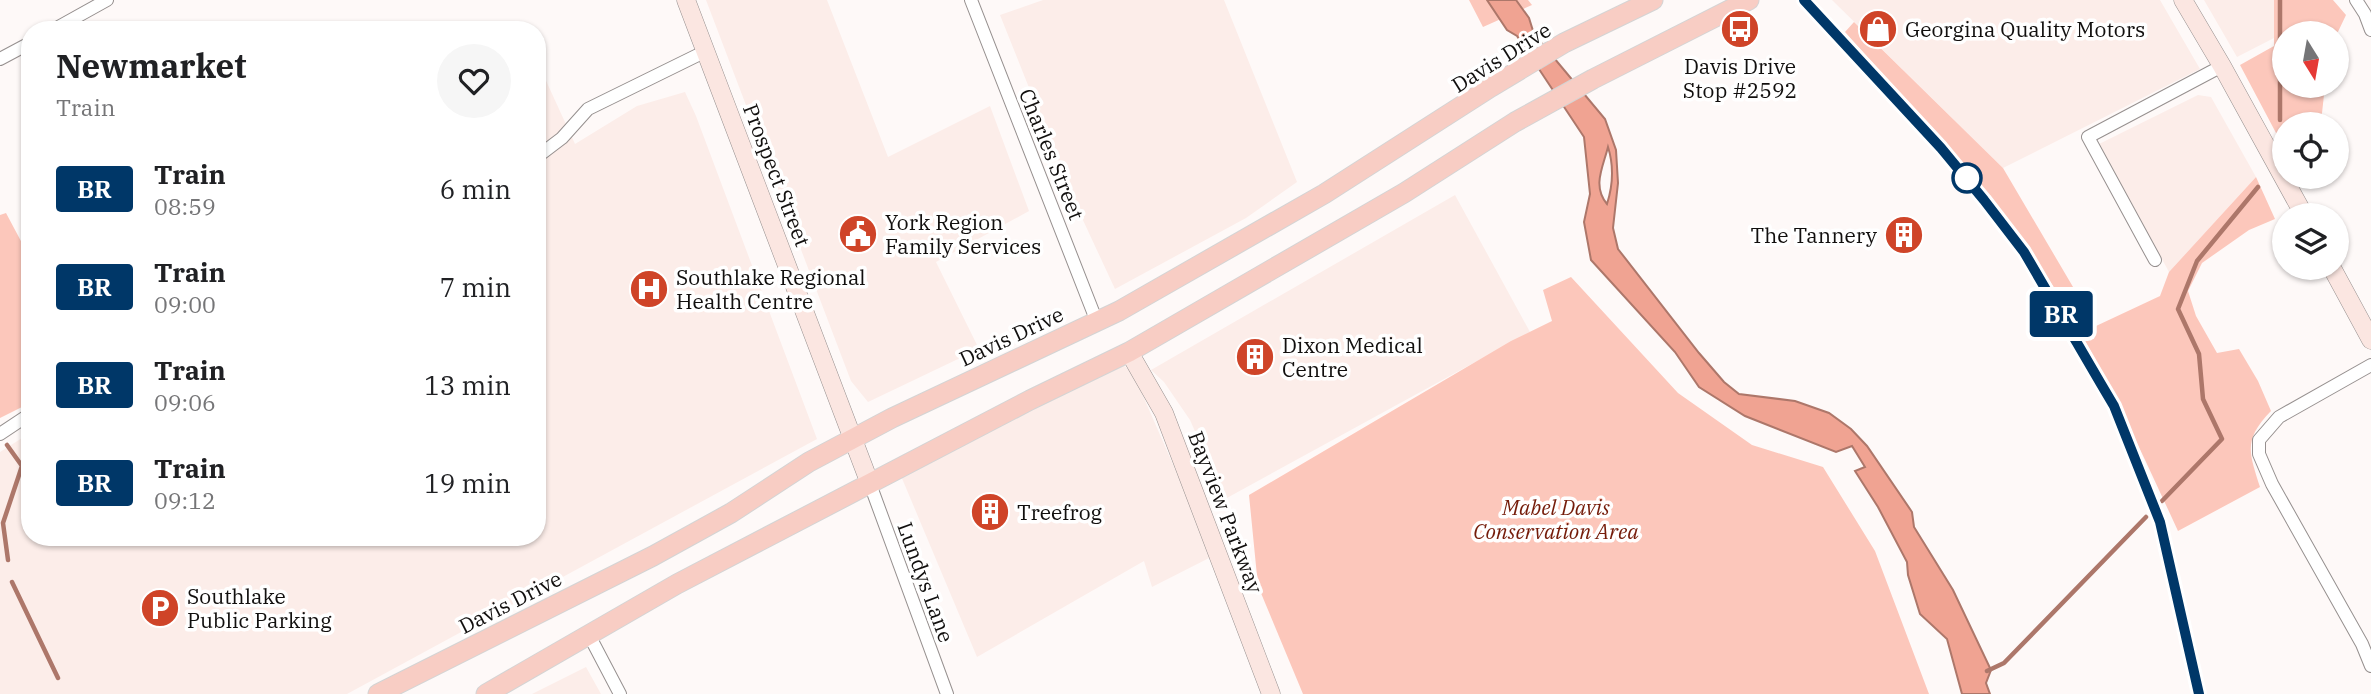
<!DOCTYPE html>
<html lang="en">
<head>
<meta charset="utf-8">
<style>
  body { margin:0; font-family:"IBM Plex Serif",serif; background:#f6f6f6; color:#202124; height:100vh; display:flex; flex-direction:column; font-size:26px; white-space:nowrap }
  * { box-sizing:border-box; margin:0 }
  p { font-size:23px; color:#757577 }
  .icon { flex:none; width:38px; height:38px; fill:none; stroke:currentColor; stroke-width:2; stroke-linecap:round; stroke-linejoin:round }
  .map { position:relative; flex:1; overflow:hidden }
  .sheet { position:absolute; left:21px; top:21px; width:525px; height:525px; display:flex; flex-direction:column; background:#fff; border-radius:28px; box-shadow:0 2px 5px #0004 }
  .sheet>* { flex:none }
  .badge { padding:0 14px; border-radius:5px; font-size:24px; line-height:46px }
  .needle { width:46px; rotate:169deg }
  .tools { position:absolute; left:2272px; top:21px; display:grid; gap:14px }
  .tools a { display:grid; place-items:center; width:77px; height:77px; border-radius:50%; background:#fff; box-shadow:0 2px 5px #0004; font-size:35px }
  .map>.badge { position:absolute; translate:-50% -50%; box-shadow:0 0 0 4px #fff }
  .round { display:grid; place-items:center; flex:none; width:74px; height:74px; border-radius:37px; background:#f6f6f6 }
  .headline { display:flex; align-items:center; justify-content:space-between; height:119px; padding:0 35px }
  h1 { font-size:33px; font-weight:800; line-height:52px }
  ul { padding:0; list-style:none }
  li { display:flex; align-items:center; gap:21px; height:98px; padding:0 35px }
  li div { flex:1 }
  li b { display:block; font-size:26px }
  li em { font-style:normal }
  li .badge { min-width:77px; font-weight:700; text-align:center }
  .map>svg:first-child { display:block }
  .built { fill:#fcede9 }
  .green { fill:#fcc7bb }
  .water { fill:#f0a392; stroke:#ad776a; stroke-width:2; fill-rule:evenodd }
  .lines { fill:none; stroke-linecap:round; stroke-linejoin:round }
  .stream { stroke:#ad776a; stroke-width:4.5 }
  .street-casing { stroke:#96908f; stroke-width:14 }
  .secondary-casing { stroke:#96908f; stroke-width:19 }
  .primary-casing { stroke:#d4d4d4; stroke-width:21 }
  .street { stroke:#fff; stroke-width:12 }
  .secondary { stroke:#fbe6e1; stroke-width:18 }
  .primary { stroke:#f8cdc4; stroke-width:19 }
  .rail { stroke:#363433; stroke-width:4.5; stroke-dasharray:12 12; stroke-linecap:butt }
  .line-casing { stroke:#fff; stroke-width:16 }
  .line { stroke:#003768; stroke-width:10 }
  .stop-dot { fill:#fff; stroke:#003768; stroke-width:3.5 }
  .labels { text-anchor:middle; dominant-baseline:central; stroke-width:7; stroke-linejoin:round; paint-order:stroke }
  .poi-label { font-size:21px; fill:#110f0e; stroke:#fff; text-anchor:start }
  .street-label { font-size:21px; fill:#110f0e; stroke:#fff }
  .park-label { font-size:21px; font-style:italic; fill:#751c0a; stroke:#fff }
</style>
</head>
<body>
<div class="map">
<svg width="2371" height="694" viewBox="0 0 2371 694">
  <rect width="100%" height="100%" fill="#fef9f8"/>
  <path class="built" d="M706,0h121l61,157 102,-51 39,105 -93,51 43,87 -111,53 -17,-21z
    M1043,0h181l73,182 -51,36 -131,71 -40,-86 -75,-188z
    M1832,0h328l40,69 -197,99z
    M2204,0h70v38l-37,19z
    M537,61l38,83 62,-38 48,-14 11,24 121,323 -470,255h-347v-242l30,-19v104h507z
    M2198,95l13,2 45,80 -87,95 -70,-128z
    M1455,195l75,137 -305,167 -35,-79 -26,-38 -13,-12z
    M1122,364l11,9 80,183 -61,31 -8,-26 -167,96 -76,-181z
    M586,667l15,27h-69z"/>
  <path class="green" d="M1469,0h59l4,5 -49,22z
    M2274,0h59l13,15 -10,21v-3h-52v53h41l-3,27 -5,11h-33v24l-44,-83 34,-19z
    M1854,22l149,146 93,158 64,-30 9,-24 87,-95 19,42 -26,11 -47,33 -14,28 8,25 21,37 22,-4 19,32 13,30c-28,29 -22,41 -11,76l-82,44c-42,-91 -83,-182 -138,-265 -56,-84 -128,-158 -195,-234z
    M6,213l24,45v145l-30,15v-203z
    M1571,277l107,116 74,52 71,22 52,84 54,143h-626l-45,-108 -9,-91 262,-154 41,-20 -9,-31z"/>
  <path class="water" d="M1487,0h29l13,18 5,16 71,85 11,31 2,33 -5,45 5,21 81,104 25,29 15,12 56,7 34,12 22,16 16,17 45,66 2,15 39,63 38,80 -5,13 4,11h-28l-15,-55 -27,-25 -12,-39 -1,-13 -29,-55 -23,-36 10,-4 -13,-21 -16,6 -91,-36 -46,-29 -24,-35 -84,-92 -7,-38 6,-28 -6,-57 -67,-101 -10,-6zM1608,147c6,19 5,38 -1,57 -15,-18 -4,-37 1,-57z"/>
  <g class="lines">
    <path class="stream" d="M2280,0v120
      M7,445l15,21 -19,57 5,37
      M2162,501l60,-62 -19,-40 -4,-45 -21,-45 19,-48 61,-74
      M12,582l46,96
      M1987,671l17,-8 142,-146"/>
    <g class="street-casing">
      <path id="street" d="M971,0l126,322
        M2356,0l9,14 6,16
        M53,30l54,-30
        M0,59l30,-16
        M537,157l25,-19 26,-29 118,-58
        M2155,260l-67,-123 134,-71
        M2371,365l-92,52 -20,23v14l13,30 90,160 9,22
        M0,434l30,-20
        M870,484l77,210
        M589,635l31,59"/>
    </g>
    <g class="secondary-casing">
      <path id="secondary" d="M686,0l184,484
        M2183,0l39,66 82,149
        M2332,268l39,72
        M1129,352l35,61 107,281"/>
    </g>
    <g class="primary-casing">
      <path id="primary" d="M378,694l275,-138 78,-43 78,-51 83,-44 227,-107 205,-117 167,-107 73,-44 89,-43
        M486,694l191,-110 353,-184 99,-48 275,-159 111,-71 78,-43 156,-79"/>
    </g>
    <use href="#street" class="street"/>
    <use href="#secondary" class="secondary"/>
    <use href="#primary" class="primary"/>
    <path class="rail" d="M1804,0l136,148 84,104 90,154 46,116 39,172"/>
  </g>
  <g class="lines">
    <g class="line-casing">
      <path id="line" d="M1804,0l137,148 43,52 40,52 77,132 13,22 46,116 39,172"/>
    </g>
    <use href="#line" class="line"/>
  </g>
  <defs>
    <g id="bus-disc" transform="scale(2.0125)"><circle r="9.5" fill="#cf4428" stroke="#fff"/><path d="M-5-6H5V4H4V6H2V4H-2V6H-4V4H-5ZM-3.5-4V0h7V-4ZM-3.5 1.2v1.5H-2V1.2ZM2 1.2v1.5H3.5V1.2Z" fill="#fff"/></g>
    <g id="shop-disc" transform="scale(2.0125)"><circle r="9.5" fill="#cf4428" stroke="#fff"/><path d="M-5-2.5h2.3a2.7 3.5 0 0 1 5.4 0H5L5.5 6h-11ZM-1.5-2.5h3a1.5 2.3 0 0 0-3 0Z" fill="#fff"/></g>
    <g id="civic-disc" transform="scale(2.0125)"><circle r="9.5" fill="#cf4428" stroke="#fff"/><path d="M-.6-6.5H3V-4.5H.6V-3L4-1V1h2V6H-6V1h2V-1L-.6-3ZM-1.2 2.5V6h2.4V2.5Z" fill="#fff"/></g>
    <g id="building-disc" transform="scale(2.0125)"><circle r="9.5" fill="#cf4428" stroke="#fff"/><path d="M-4-6H4V6H1V3H-1V6H-4ZM-2.5-4.3h1.7v1.8h-1.7ZM.8-4.3h1.7v1.8H.8ZM-2.5-1h1.7V.8h-1.7ZM.8-1h1.7V.8H.8Z" fill="#fff"/></g>
    <g id="hospital-disc" transform="scale(2.0125)"><circle r="9.5" fill="#cf4428" stroke="#fff"/><path d="M-5-5h3v3.5h4V-5h3V5h-3V1.5h-4V5h-3Z" fill="#fff"/></g>
    <g id="parking-disc" transform="scale(2.0125)"><circle r="9.5" fill="#cf4428" stroke="#fff"/><path d="M-3.5-5.5H1a3.5 3.5 0 0 1 0 7H-1V5.5H-3.5ZM-1-3.4V-.6H.8a1.4 1.4 0 0 0 0-2.8Z" fill="#fff"/></g>
  </defs>
  <g fill-rule="evenodd">
    <use href="#bus-disc" x="1740" y="29"/>
    <use href="#shop-disc" x="1878" y="29"/>
    <use href="#civic-disc" x="858" y="234"/>
    <use href="#building-disc" x="1904" y="235"/>
    <use href="#hospital-disc" x="649" y="289"/>
    <use href="#building-disc" x="1255" y="357"/>
    <use href="#building-disc" x="990" y="512"/>
    <use href="#parking-disc" x="160" y="608"/>
  </g>
  <circle class="stop-dot" cx="1967" cy="178" r="14"/>
  <g class="labels">
    <g class="poi-label">
      <text x="1905" y="29">Georgina Quality Motors</text>
      <text x="1740" y="66" text-anchor="middle">Davis Drive<tspan x="1740" dy="24">Stop #2592</tspan></text>
      <text x="885" y="222">York Region<tspan x="885" dy="24">Family Services</tspan></text>
      <text x="1877" y="235" text-anchor="end">The Tannery</text>
      <text x="676" y="277">Southlake Regional<tspan x="676" dy="24">Health Centre</tspan></text>
      <text x="1282" y="345">Dixon Medical<tspan x="1282" dy="24">Centre</tspan></text>
      <text x="1017" y="512">Treefrog</text>
      <text x="187" y="596">Southlake<tspan x="187" dy="24">Public Parking</tspan></text>
    </g>
    <g class="street-label">
      <text transform="translate(1501 57) rotate(-32)">Davis Drive</text>
      <text transform="translate(1052 154) rotate(68)">Charles Street</text>
      <text transform="translate(777 175) rotate(69)">Prospect Street</text>
      <text transform="translate(1011 336) rotate(-25)">Davis Drive</text>
      <text transform="translate(1226 512) rotate(69)">Bayview Parkway</text>
      <text transform="translate(926 582) rotate(70)">Lundys Lane</text>
      <text transform="translate(510 602) rotate(-27)">Davis Drive</text>
    </g>
    <g class="park-label">
      <text x="1556" y="507">Mabel Davis<tspan x="1556" dy="24">Conservation Area</tspan></text>
    </g>
  </g>
</svg>
<div class="tools">
<a><svg class="needle" viewBox="-14 -14 28 28"><path d="M0-13l5 13h-10z" fill="#e53935"/><path d="M0 13l5-13h-10z" fill="#757577"/></svg></a>
<a><svg class="icon" aria-label="locate" viewBox="0 0 24 24"><circle cx="12" cy="12" r="6"/><path d="M12 2v4M12 18v4M2 12h4M18 12h4"/></svg></a>
<a><svg class="icon" aria-label="layers" viewBox="0 0 24 24"><path d="M12 4l9 5-9 5-9-5zM3 14l9 5 9-5"/></svg></a>
</div>
<b class="badge" style="left:2061px;top:314px;background:#003768;color:#fff">BR</b>
<section class="sheet">
<div class="headline"><div><h1>Newmarket</h1><p>Train</p></div><a class="round"><svg class="icon" aria-label="heart" viewBox="0 0 24 24"><path d="M12 20l-8-8c-3-5 5-10 8-4 3-6 11-1 8 4z"/></svg></a></div>
<ul>
<li><span class="badge" style="background:#003768;color:#fff">BR</span><div><b>Train</b><p>08:59</p></div><em>6 min</em></li>
<li><span class="badge" style="background:#003768;color:#fff">BR</span><div><b>Train</b><p>09:00</p></div><em>7 min</em></li>
<li><span class="badge" style="background:#003768;color:#fff">BR</span><div><b>Train</b><p>09:06</p></div><em>13 min</em></li>
<li><span class="badge" style="background:#003768;color:#fff">BR</span><div><b>Train</b><p>09:12</p></div><em>19 min</em></li>
</ul>
</section>
</div>
</body>
</html>
